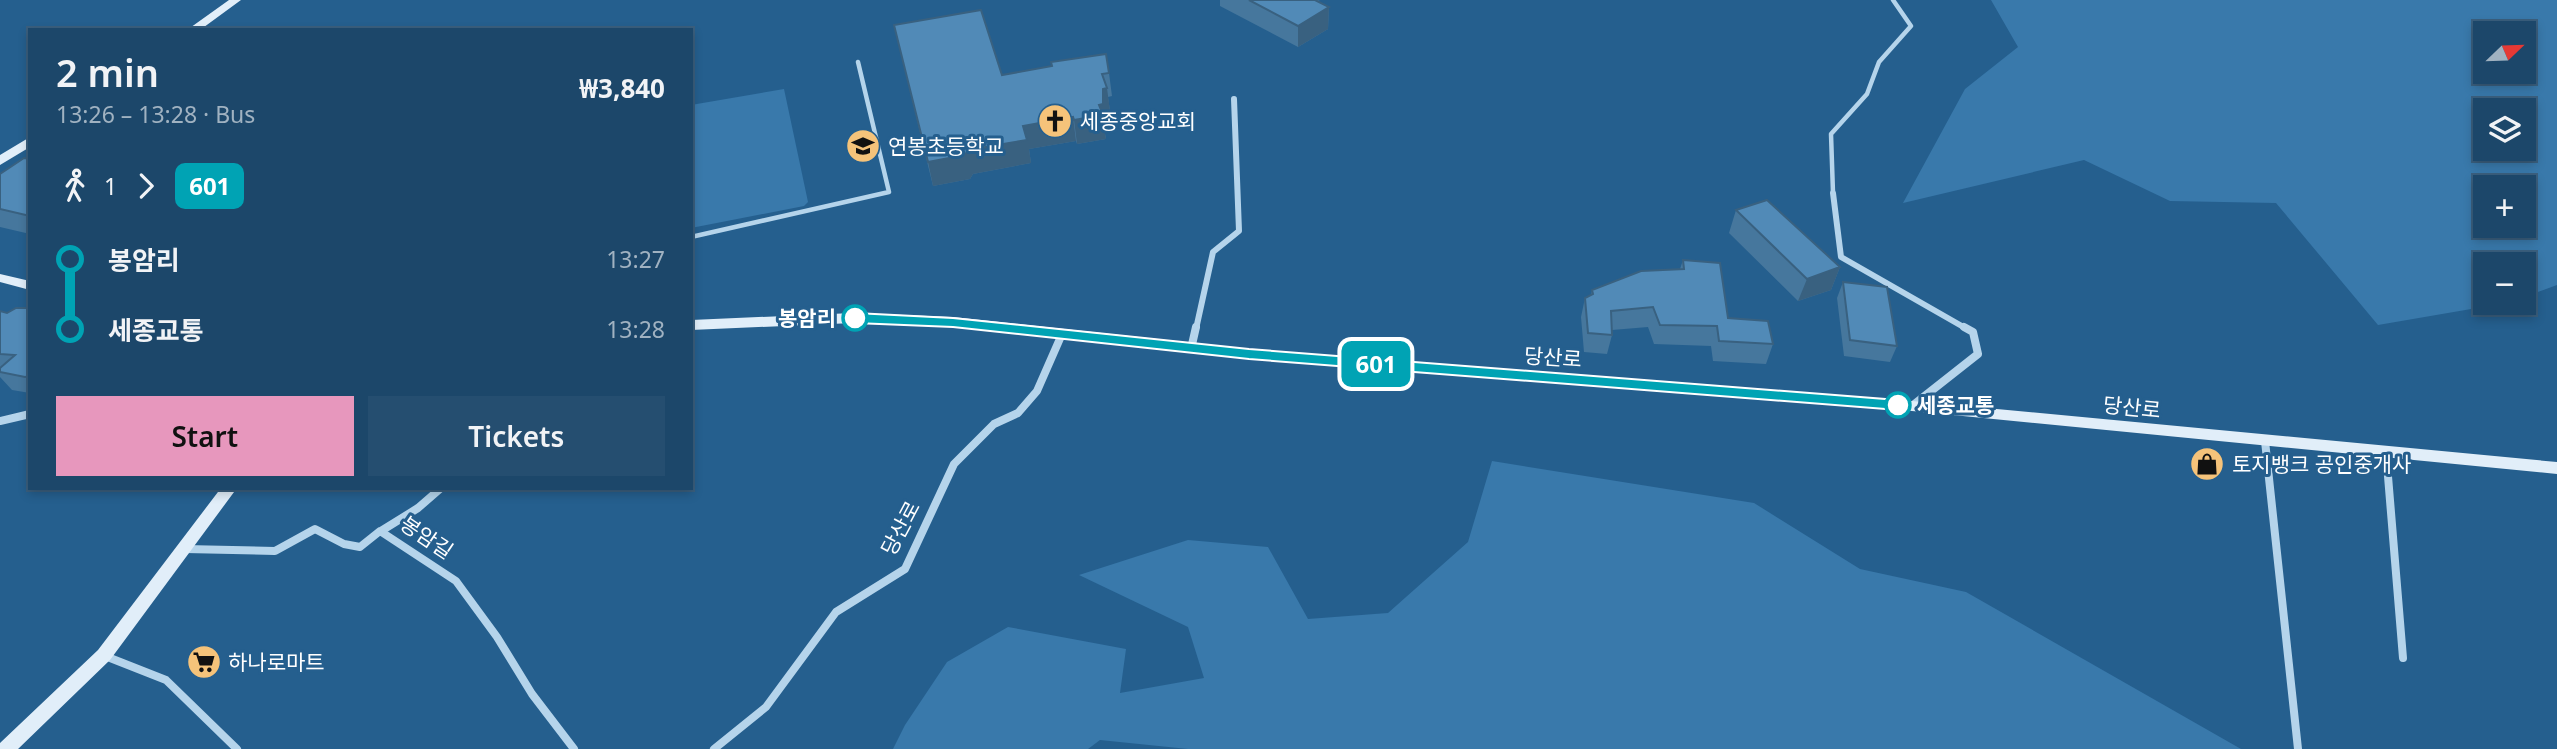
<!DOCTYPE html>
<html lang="en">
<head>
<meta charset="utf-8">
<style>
  body { margin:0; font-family:"Noto Sans","Noto Sans KR",sans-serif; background:#254e70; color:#f1f3f6; height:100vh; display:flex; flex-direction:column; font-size:26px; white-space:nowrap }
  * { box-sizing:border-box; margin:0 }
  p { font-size:23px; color:#a0b2c1 }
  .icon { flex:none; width:38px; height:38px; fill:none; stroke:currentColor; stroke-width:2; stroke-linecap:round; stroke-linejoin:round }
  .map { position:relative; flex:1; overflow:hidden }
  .drawer { position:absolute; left:28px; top:28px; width:665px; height:462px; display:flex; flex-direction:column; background:#1c476a; border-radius:0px; box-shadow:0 4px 10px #0003,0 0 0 2px #3a5f7e }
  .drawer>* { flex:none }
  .badge { padding:0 14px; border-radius:10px; font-size:24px; line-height:46px }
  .needle { width:46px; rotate:67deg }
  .buttons { position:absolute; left:2473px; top:21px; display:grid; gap:14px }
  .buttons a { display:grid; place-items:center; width:63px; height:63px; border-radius:0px; background:#1c476a; box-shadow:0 4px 10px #0003,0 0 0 2px #3a5f7e; font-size:35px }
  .map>.badge { position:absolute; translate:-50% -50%; box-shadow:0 0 0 4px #fff }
  .legs { display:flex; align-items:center; gap:10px; height:77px; padding:0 28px; font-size:23px }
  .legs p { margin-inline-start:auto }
  .summary { display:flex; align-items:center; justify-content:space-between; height:119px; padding:0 28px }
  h1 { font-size:38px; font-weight:600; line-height:52px }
  .action { display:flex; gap:14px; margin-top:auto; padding:14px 28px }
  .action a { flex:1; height:80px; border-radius:0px; background:#e797bd; color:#111; font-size:28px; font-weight:600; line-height:80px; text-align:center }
  .action a+a { background:#254e70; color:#f1f3f6 }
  ul { padding:0 28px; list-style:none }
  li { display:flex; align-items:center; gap:24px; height:70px; font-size:26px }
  li i { display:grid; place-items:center; width:10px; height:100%; margin:0 9px; background:currentColor }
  li i::after { content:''; width:18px; height:18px; margin:-9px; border:5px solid; border-radius:50%; background:#1c476a }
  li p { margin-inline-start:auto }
  li:first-child i { background:linear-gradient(#0000 50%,currentColor 0) }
  li:last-child i { background:linear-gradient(currentColor 50%,#0000 0) }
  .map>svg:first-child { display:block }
  .green { fill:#3979ab; fill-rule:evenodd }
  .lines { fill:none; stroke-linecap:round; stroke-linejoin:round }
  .lane { stroke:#b5d4eb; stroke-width:4.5 }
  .street-far1 { stroke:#b5d4eb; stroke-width:6 }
  .street { stroke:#b5d4eb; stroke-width:8 }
  .secondary { fill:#e1eef9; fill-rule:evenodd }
  .wall { fill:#46779d }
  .shaded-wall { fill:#396180 }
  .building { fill:#518ab7; stroke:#396180; stroke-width:2 }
  .line-1 { fill:#00a3b4; stroke:#fff; stroke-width:2 }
  .stop-1-dot { fill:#fff; stroke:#00a3b4; stroke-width:3.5 }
  .labels { text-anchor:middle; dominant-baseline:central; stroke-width:6; stroke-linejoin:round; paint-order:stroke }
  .poi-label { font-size:21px; fill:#fff; stroke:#255f8e; text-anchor:start }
  .stop-label { font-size:21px; font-weight:bold; fill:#fff; stroke:#255f8e; text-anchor:end }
  .street-label { font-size:21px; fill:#fff; stroke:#255f8e }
</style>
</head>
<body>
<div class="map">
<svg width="2557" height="749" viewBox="0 0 2557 749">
  <rect width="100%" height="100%" fill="#255f8e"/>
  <path class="green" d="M1991,0h566v285l-33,12v-33h-39v39h21l-128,22 -102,-122 -106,-2 -86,-41 -181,43 62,-114 53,-42zM2485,33h39v39h-39zM2485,110h39v39h-39zM2524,187v39h-39v-39z
    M784,89l24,113 -4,4 -113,22v-123z
    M1492,461l262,42 106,66 106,23 275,157h-1053l-88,-9 -12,9h-195l12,-24 42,-63 61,-35 118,22 -6,44 84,-15 -16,-51 -109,-52 109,-35 80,7 40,72 80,-6 80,-71z"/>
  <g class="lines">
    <path class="lane" d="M1833,193l-2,-59 36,-40 12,-32 32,-36 -18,-26
      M691,237l198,-45 -31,-130"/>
    <path class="street-far1" d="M1833,193l8,64 126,72
      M1196,329l17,-77 26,-21 -5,-132"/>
    <path class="street" d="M1191,349l5,-22
      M1912,406l66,-52 -5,-22 -9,-5
      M0,421l30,-7
      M2265,441l33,308
      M2386,452l17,206
      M381,531l37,-23 23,-20
      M185,549l90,2 40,-22 29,15 16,3 20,-16 76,50 41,56 35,57 42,55
      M105,656l61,24 71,69
      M714,749l52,-42 70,-95 69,-43 49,-105 40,-40 24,-11 19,-22 25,-57"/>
    <path class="secondary" d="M229,0h12l-41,30h-13z
      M30,137v10l-30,18v-10z
      M0,274l30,7v9l-30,-8z
      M853,313l100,4 296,32 663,52 645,61v12l-645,-63 -663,-52 -296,-32 -100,-4 -162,7v-10z
      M221,488h16l-127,172 -92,89h-18v-6l98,-93z"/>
  </g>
  <path class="wall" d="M1220,0h100l-2,1 11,6 -1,22 -30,18 -78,-41z
    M894,25l108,50 50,-9 -1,-4 58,11 3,23 -4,1 2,14 -5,1v16h-1l2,11 -29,5 -1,-3 -47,8 2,14 -58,11 -3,5 -37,7z
    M30,159v75l-30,-7v-18z
    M1736,210l104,57 -9,23 -33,11 -69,-68z
    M1683,260l45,58 45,26 -7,20 -53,-3 -2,-15 -57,-2 -6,-17 -36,3v5l-5,19 -23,-2 -3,-35 4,-19 6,-3 1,-5 88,-21z
    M1843,282l54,64 -7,16 -46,-6 -7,-58z
    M30,308v85l-18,-3 -12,-13v-66l7,2z"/>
  <path class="shaded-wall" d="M1329,7l-1,22 -30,18v-21z
    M1107,88l3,23 -5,1v16h-1l2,11 -29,5 -3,-24 25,-15 4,-16z
    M1073,117l3,24 -47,8 2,14 -58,11 -3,5 -37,7 -5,-24 95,-36z
    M1840,267l-9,23 -33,11 9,-22z"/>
  <path class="building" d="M1249,0h66l14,7 -31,19z
    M981,10l21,65 50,-9 -1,-4 55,-8 3,19 -7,1 5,14 -4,1v15l-4,1 4,10 -29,5 -1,-3 -50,9 4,14 -59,10 -3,5 -37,7 -34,-137z
    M24,158l6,1v57l-30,-7v-35z
    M1767,200l73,67 -33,12 -71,-69z
    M1683,260l37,3 8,55 40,3 5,23 -54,-3 -2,-15 -57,-1 -7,-18 -42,4 1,24 -24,-2 -3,-35 8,-4 -1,-4 49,-19 43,-2z
    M1843,282l44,5 10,59 -47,-6z
    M16,308h14v68l-5,1 -25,-5v-4l15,-13 -15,-1v-43l7,2z"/>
  <path class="line-1" d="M855,313l98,5 296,31 649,51 6,5 -6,5 -649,-51 -296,-32 -98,-4 -6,-5z"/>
  <defs>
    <g id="church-disc" transform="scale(1.75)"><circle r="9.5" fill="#f5c37a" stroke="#255f8e"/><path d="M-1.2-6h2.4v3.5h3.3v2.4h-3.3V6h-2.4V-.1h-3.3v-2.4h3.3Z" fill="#111"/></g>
    <g id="school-disc" transform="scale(1.75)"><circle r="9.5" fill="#f5c37a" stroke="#255f8e"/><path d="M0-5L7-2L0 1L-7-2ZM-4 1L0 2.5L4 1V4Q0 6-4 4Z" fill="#111"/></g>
    <g id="shop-disc" transform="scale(1.75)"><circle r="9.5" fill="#f5c37a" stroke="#255f8e"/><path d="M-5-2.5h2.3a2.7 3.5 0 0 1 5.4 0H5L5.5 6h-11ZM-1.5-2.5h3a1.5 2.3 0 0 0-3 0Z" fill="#111"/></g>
    <g id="supermarket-disc" transform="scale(1.75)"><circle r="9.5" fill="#f5c37a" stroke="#255f8e"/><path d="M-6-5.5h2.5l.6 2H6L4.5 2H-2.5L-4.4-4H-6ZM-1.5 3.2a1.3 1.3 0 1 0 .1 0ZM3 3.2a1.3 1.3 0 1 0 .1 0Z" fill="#111"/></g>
  </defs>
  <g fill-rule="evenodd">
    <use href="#church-disc" x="1055" y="121"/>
    <use href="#school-disc" x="863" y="146"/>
    <use href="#shop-disc" x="2207" y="464"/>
    <use href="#supermarket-disc" x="204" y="662"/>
  </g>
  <g class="stop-1-dot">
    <circle cx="855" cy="318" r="12"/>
    <circle cx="1898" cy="405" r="12"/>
  </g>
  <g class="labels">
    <g class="poi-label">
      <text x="1080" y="121">세종중앙교회</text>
      <text x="888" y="146">연봉초등학교</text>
      <text x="2232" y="464">토지뱅크 공인중개사</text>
      <text x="228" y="662">하나로마트</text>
    </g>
    <g class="stop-label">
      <text x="836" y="318">봉암리</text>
      <text x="1917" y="405" text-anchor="start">세종교통</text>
    </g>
    <g class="street-label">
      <text transform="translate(1553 357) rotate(4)">당산로</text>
      <text transform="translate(2132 407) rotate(6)">당산로</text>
      <text transform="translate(900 528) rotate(-62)">당산로</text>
      <text transform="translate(427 537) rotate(34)">봉암길</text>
    </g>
  </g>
</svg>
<div class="buttons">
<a><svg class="needle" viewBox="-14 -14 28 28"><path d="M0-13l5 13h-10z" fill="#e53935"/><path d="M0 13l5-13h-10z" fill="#a0b2c1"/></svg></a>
<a><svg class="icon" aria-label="layers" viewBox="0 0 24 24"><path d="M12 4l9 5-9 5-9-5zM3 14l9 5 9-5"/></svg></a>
<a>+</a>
<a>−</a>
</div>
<b class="badge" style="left:1376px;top:364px;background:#00a3b4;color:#fff">601</b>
<section class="drawer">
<div class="summary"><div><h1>2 min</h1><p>13:26 – 13:28 · Bus</p></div><b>₩3,840</b></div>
<div class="legs"><svg class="icon" aria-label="walk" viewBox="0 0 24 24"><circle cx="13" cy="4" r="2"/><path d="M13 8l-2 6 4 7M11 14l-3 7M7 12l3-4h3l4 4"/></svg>1<svg class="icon" aria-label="forward" viewBox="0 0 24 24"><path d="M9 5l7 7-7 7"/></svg><b class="badge" style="background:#00a3b4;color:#fff">601</b></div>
<ul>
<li><i style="color:#00a3b4"></i><b>봉암리</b><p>13:27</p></li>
<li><i style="color:#00a3b4"></i><b>세종교통</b><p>13:28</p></li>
</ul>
<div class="action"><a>Start</a><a>Tickets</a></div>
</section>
</div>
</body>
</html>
